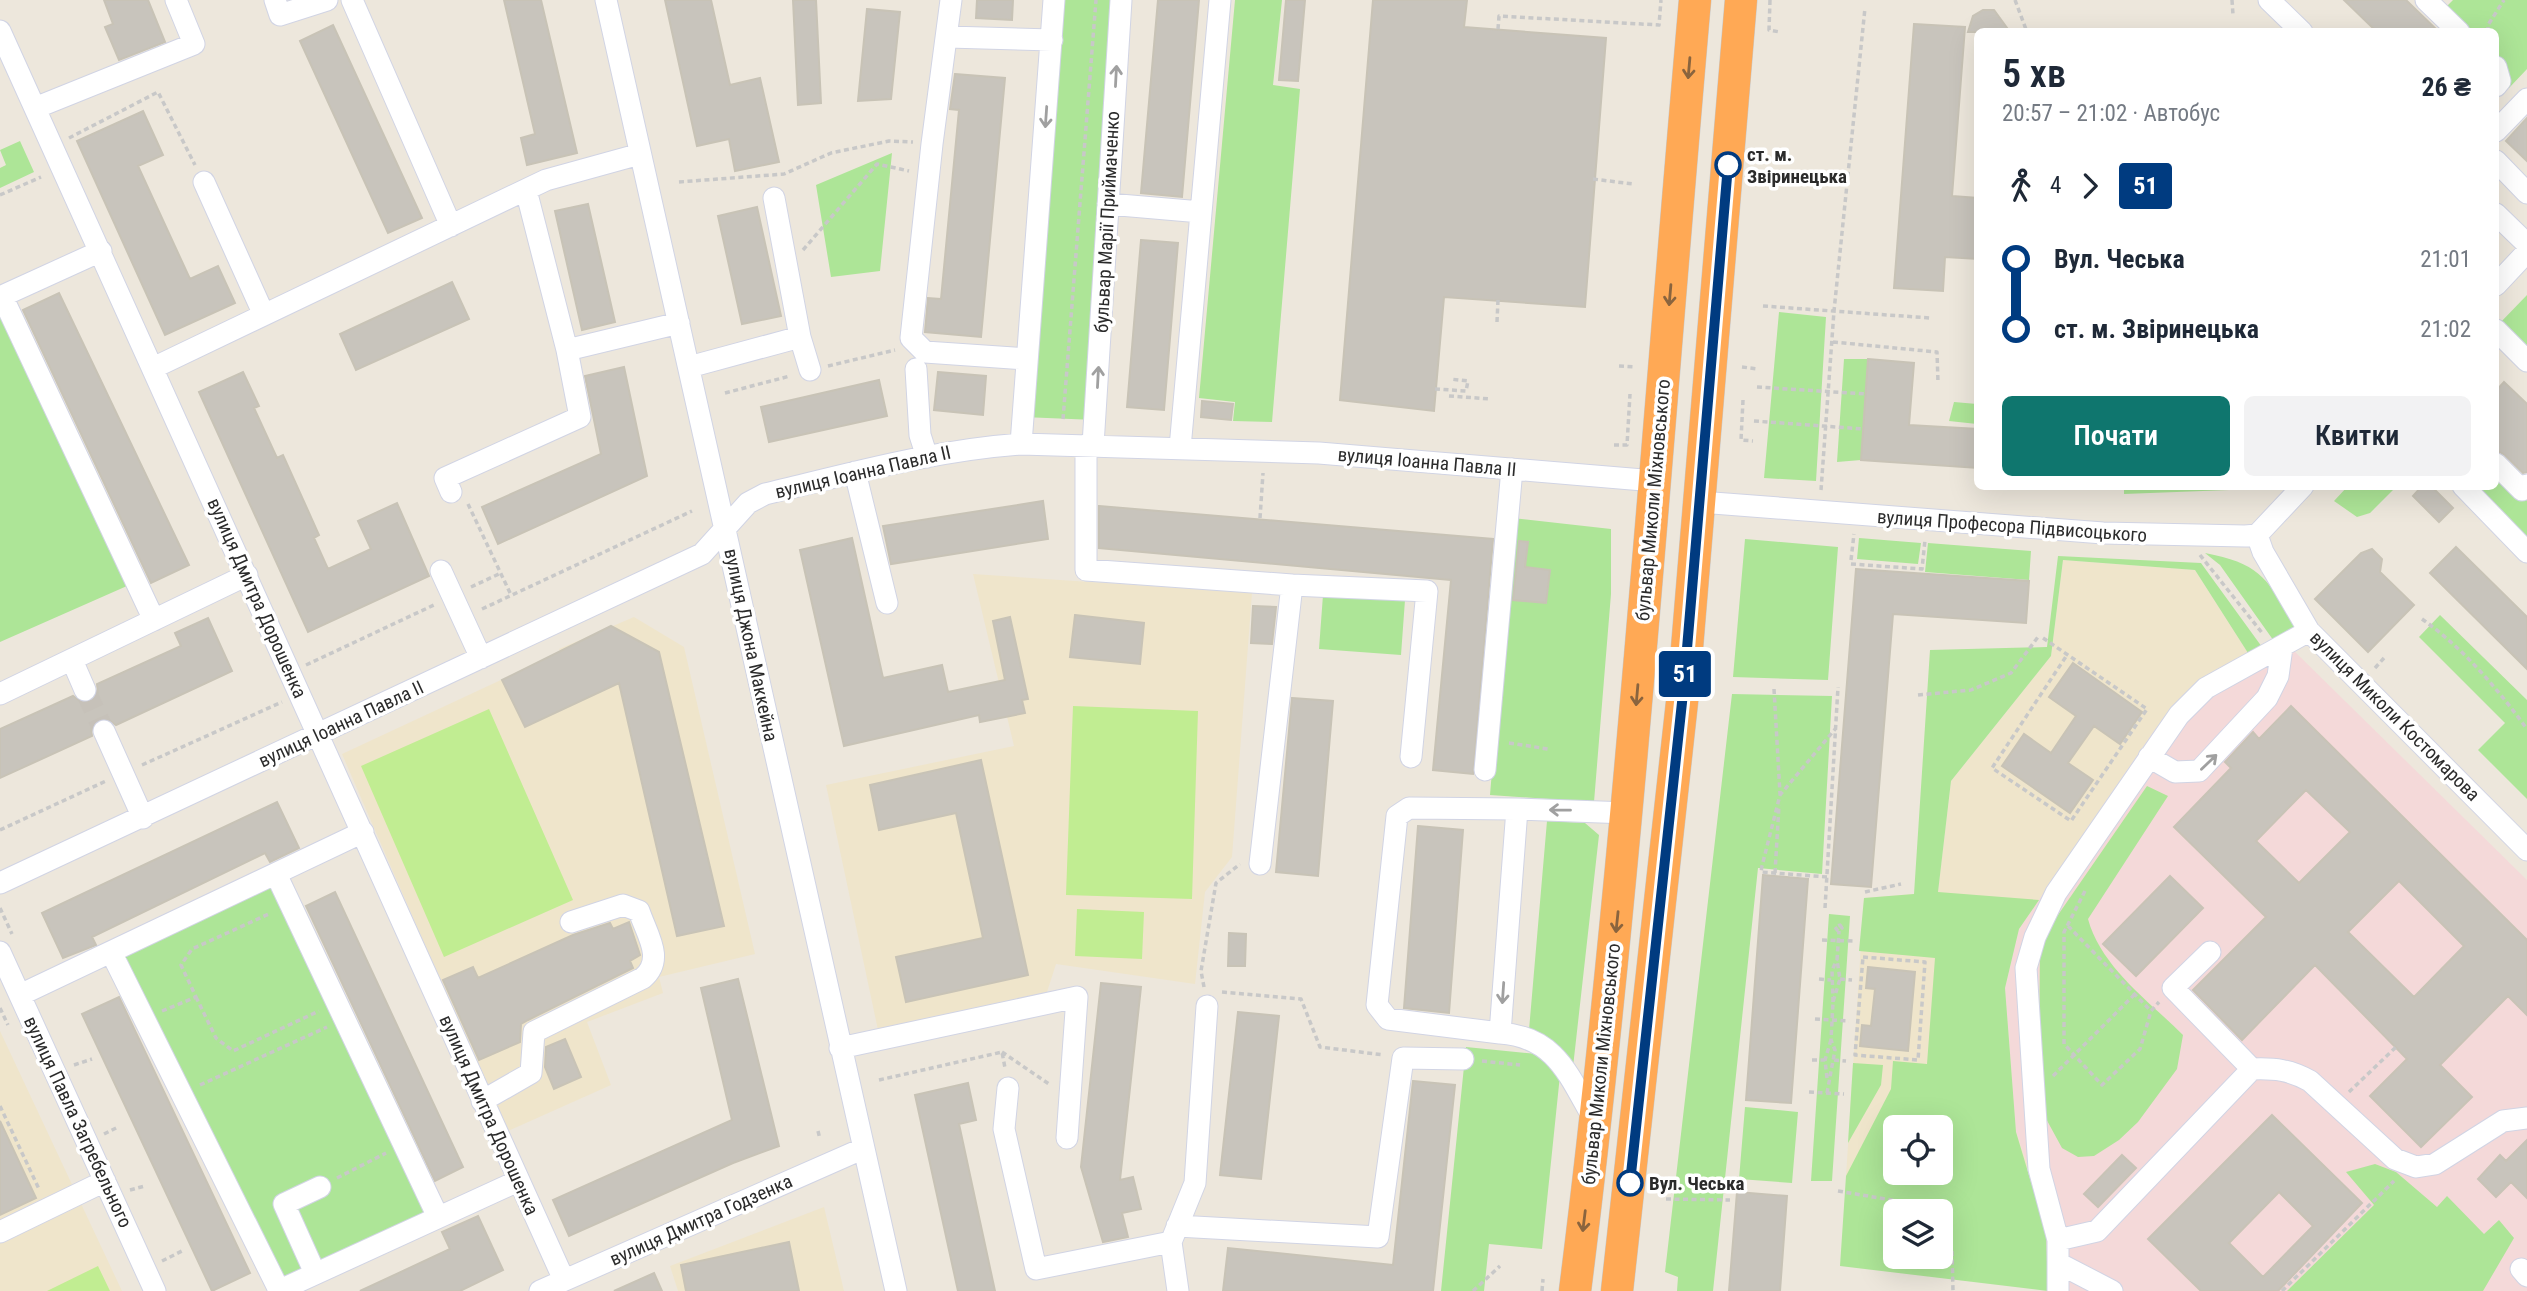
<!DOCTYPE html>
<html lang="uk">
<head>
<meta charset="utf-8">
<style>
  body { margin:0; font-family:"Roboto Condensed",sans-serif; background:#f2f2f3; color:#1f2937; height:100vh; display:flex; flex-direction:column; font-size:26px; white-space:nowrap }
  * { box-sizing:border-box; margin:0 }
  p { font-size:23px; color:#747a83 }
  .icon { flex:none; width:38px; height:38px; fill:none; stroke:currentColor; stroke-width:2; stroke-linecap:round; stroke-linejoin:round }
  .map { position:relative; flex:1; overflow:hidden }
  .sheet { position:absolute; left:1974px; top:28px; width:525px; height:462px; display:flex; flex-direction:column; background:#fff; border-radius:10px; box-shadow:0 7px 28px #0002 }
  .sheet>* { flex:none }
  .badge { padding:0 14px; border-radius:5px; font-size:24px; line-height:46px }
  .tools { position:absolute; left:1883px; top:1115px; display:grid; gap:14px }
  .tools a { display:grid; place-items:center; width:70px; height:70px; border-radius:10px; background:#fff; box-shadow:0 7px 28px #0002; font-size:35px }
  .map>.badge { position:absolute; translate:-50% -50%; box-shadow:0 0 0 4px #fff }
  .legs { display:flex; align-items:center; gap:10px; height:77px; padding:0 28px; font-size:23px }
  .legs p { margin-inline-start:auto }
  .overview { display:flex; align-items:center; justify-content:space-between; height:119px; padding:0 28px }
  h1 { font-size:38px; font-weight:600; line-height:52px }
  .cta { display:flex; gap:14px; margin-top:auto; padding:14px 28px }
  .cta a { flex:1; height:80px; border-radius:10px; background:#0f766e; color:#fff; font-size:28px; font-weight:600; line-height:80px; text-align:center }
  .cta a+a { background:#f2f2f3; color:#1f2937 }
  ul { padding:0 28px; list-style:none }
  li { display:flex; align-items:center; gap:24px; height:70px; font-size:26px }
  li i { display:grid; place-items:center; width:10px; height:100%; margin:0 9px; background:currentColor }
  li i::after { content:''; width:18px; height:18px; margin:-9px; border:5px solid; border-radius:50%; background:#fff }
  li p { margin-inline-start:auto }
  li:first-child i { background:linear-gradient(#0000 50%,currentColor 0) }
  li:last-child i { background:linear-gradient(currentColor 50%,#0000 0) }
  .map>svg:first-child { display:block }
  .education { fill:#efe5cb }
  .medical { fill:#f4d9d9 }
  .green { fill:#ade597; fill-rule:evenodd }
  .pitch { fill:#c1ed92 }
  .building { fill:#c8c4bc; stroke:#c8c3b6; stroke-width:2; fill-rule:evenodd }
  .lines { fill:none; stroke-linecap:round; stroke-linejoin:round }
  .minor-tunnel { stroke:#c6c1b9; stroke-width:21; stroke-dasharray:21 10; stroke-linecap:butt }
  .minor-casing { stroke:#d1d4e4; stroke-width:23 }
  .highway-casing { stroke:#c8c8c8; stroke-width:33 }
  .path { stroke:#c8c8c8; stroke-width:3.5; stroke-dasharray:5 3.5; stroke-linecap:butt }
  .minor { stroke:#fff; stroke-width:21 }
  .highway { stroke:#ffa955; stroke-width:32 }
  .oneway { stroke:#8a643e }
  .oneway2 { stroke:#a0a0a0 }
  .line-1-casing { stroke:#fff; stroke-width:16 }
  .line-1 { stroke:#003b80; stroke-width:10 }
  .stop-1-dot { fill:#fff; stroke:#003b80; stroke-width:3.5 }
  .labels { text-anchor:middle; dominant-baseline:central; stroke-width:7; stroke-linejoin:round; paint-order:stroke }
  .stop-label { font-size:19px; font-weight:bold; fill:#2b2b2b; stroke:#fff; text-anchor:start }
  .street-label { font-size:19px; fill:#2b2b2b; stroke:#fff }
</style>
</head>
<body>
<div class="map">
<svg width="2527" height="1291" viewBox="0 0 2527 1291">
  <rect width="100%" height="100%" fill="#ede7dc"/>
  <path class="education" d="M2063,560l132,10 53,83 -56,34 -38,44 -135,198 -14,59 11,144 13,37 -88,-42h-46v45l-49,4 18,-278 74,-6 13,-111 100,-125z
    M973,574l279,19 -20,264 -27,35 -10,92 -139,-20 -9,28 -169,38 -52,-245 188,-39z
    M634,617l50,30 71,307 -96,23 4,16 -76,29 24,63 -105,47 -164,-378 219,-102 -2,-3z
    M0,1031l122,260h-122z
    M824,1207l20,84h-166l-8,-25z"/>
  <path class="medical" d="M2281,638l246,242v411h-479l-19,-122 -13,-37 -11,-144 14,-59 135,-198 38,-44 29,-20z"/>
  <path class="green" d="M1054,0h67l-26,420 -72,-3z
    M1235,0h47l-9,85 27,4 -28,333 -39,-1 2,-19 -36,-4z
    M2453,0h74v69l-18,19 -4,-21 -9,-9v-26l-29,-1 -23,-22z
    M20,141l14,31 -34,16v-20l6,-3 -6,-15z
    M892,153l-12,118 -49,6 -15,-92z
    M2527,295v58l-29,-28z
    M0,297l136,285 -136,60z
    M1779,312l47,5 -10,164 -52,-3z
    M1844,359h24l-7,101 -24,2z
    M1954,402l23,2v20l-28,-3z
    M2496,473l31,23v47l-56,-56 25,-1z
    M2124,487v-1l111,1 -6,3 -105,4z
    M2347,487v-1l49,1 -26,26 -13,4 -23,-16z
    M1513,518l98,11v65l-17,208 -104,-7z
    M1859,538l62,5 -3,21 -61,-5z
    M1745,539l93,8 -10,133 -95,-3z
    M1928,543l103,8 -2,29 -104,-8z
    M2205,553c60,11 64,30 93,78l-22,13 -56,-79z
    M2058,556l143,7 61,84 -14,6 -53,-83 -132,-10 -12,96 -100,125 -13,111 101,8 -20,29 -14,59 11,144 30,100 2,59 -208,-25 6,-90 45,-87 2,-28 34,3 8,-106 -76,-7 5,-53 50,-4 16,-244 117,-3zM1895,1127h46v45h-46zM1895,1211h46v45h-46z
    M1323,595l82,5 -4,55 -82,-6z
    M2440,615l87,85v99l-49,-49 27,-27 -86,-86z
    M1732,694l100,2 -10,178 -64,-6 -45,423h-36l1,-14 -13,-5z
    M2147,786l21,10 -80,123c13,48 61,82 95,116l-6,34 -39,53 -19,18 -25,16 -16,1 -16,-9 -18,-33 -5,-41 1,-133z
    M1547,821l38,2 14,12 -26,232 -22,-27 -22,-10z
    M276,874l162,343 -159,73 -168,-338z
    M1829,914l21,2 -18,265h-21z
    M1466,1047l71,7 23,21 -18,174 -53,-5 -5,47h-43z
    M1853,1063l30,2 -2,20 -33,58z
    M1745,1107l53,5 -6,71 -53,-4z
    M2375,1164l21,8 41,35 10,-11 37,38 15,-14 15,18 -31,53h-196l87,-86 -28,-33z"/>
  <path class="pitch" d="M1073,706l125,5 -6,188 -126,-4z
    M489,709l84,191 -129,57 -83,-191z
    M1077,909l67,3 -2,47 -67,-3z
    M98,1266l12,25h-63z"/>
  <path class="building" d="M104,0h44l17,42 -46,18 -14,-33 8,-3z
    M504,0h37l36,153 -50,12 -6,-27 14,-4z
    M665,0h46l19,85 30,-7 19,84 -44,9 -6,-32 -32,7z
    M793,0h23l5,103 -23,2z
    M977,0h36l-1,20 -36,-2z
    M1158,0h41l-17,197 -41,-4z
    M1286,0h19l-7,81 -19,-1z
    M1373,0h94l-3,27 142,11 -21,269 -141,-10 -10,114 -94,-11z
    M2344,0h62l33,32h-62z
    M867,9l33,3 -9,87 -33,2z
    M1983,10h11l16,22h-42l5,-16z
    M1914,24l51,3 -13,169 26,2v61l-33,-2 -2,34 -49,-3z
    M333,25l89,193 -34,15 -88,-192z
    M955,74l50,4 -24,259 -56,-5 3,-34 13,1 18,-189 -9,-1z
    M143,111l20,44 -25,11 52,113 28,-13 17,37 -70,32 -88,-194z
    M2527,118v43l-21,-20z
    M588,204l27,118 -33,8 -27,-119z
    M757,207l24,109 -39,8 -24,-108z
    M1141,240l37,3 -14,167 -37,-3z
    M452,282l17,37 -113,51 -16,-36z
    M59,293l130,272 -38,18 -128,-273z
    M1868,359l46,4 -5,62 69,4v39l-117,-8z
    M624,367l23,109 -149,68 -16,-37 119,-53 -16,-78z
    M243,372l16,34 -5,2 23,50 6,-3 36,80 -5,3 14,31 43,-20 -13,-28 39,-18 32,73 -121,56 -109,-240z
    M938,372l48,4 -3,39 -49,-5z
    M879,380l8,36 -118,26 -8,-35z
    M2504,382l23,22v68l-4,1 -18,-18 -9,-5v-59z
    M1202,401l31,3 -2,16 -30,-3z
    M2422,486h9l22,22 -14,14 -26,-26z
    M1043,501l5,38 -157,25 -8,-38z
    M1099,506l394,33 -20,235 -40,-4 18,-190 -352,-32z
    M852,538l31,140 59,-13 6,27 57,-12 -12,-59 17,-4 18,82 -6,1 3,13 -45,9 -1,-7 -135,31 -44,-196z
    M1519,541l9,1 -3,25 25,3 -4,33 -33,-3z
    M2456,547l71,70v52l-97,-96z
    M2372,549l10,10 -2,13 34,33 -46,47 -53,-53 46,-46z
    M1856,569l173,12 -3,42 -133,-9 -22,273 -40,-3z
    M1253,606l23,1 -4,37 -21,-1z
    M1075,615l69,8 -4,41 -70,-7z
    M208,618l24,53 -116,54 -10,-7 -8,1 -7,10 1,7 -92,42v-49l73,-33 10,7 8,-1 7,-10 -1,-8 84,-38 -6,-13z
    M611,626l48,26 65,274 -47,10 -58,-253 -94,44 -23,-47z
    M2073,663l69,49 -22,32 -26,-18 -26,37 25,17 -23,33 -68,-47 22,-32 27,19 25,-37 -27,-19z
    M1292,698l41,3 -15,175 -42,-4z
    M2291,706l236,234v75l-19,-19 -68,69 32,32 -51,50 -51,-51 37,-37 -92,-94 -73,75 -49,-50 73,-73 -92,-90 57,-59 -6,-6 28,-30 6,7zM2306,790l44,42 -51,51 -43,-42zM2399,881l65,65 -50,51 -66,-65z
    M981,760l47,215 -122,27 -10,-45 87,-19 -27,-125 -77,17 -9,-45z
    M277,802l22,46 -29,14 -5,-9 -173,84 4,8 -33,13 -21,-45z
    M1418,826l45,4 -14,183 -45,-5z
    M1763,875l45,4 -17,224 -45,-3z
    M2170,876l33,32 -67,68 -33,-32z
    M335,892l128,275 -28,14 -129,-275z
    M629,922l11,33 -10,6 3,7 -105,52 -7,4 -1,18 -41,18 -36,-80 30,-13 5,11 95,-43 37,-12 3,6z
    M1229,933l17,1 -1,32h-17z
    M1868,967l47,5 -7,79 -48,-5 2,-21 9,1 4,-37 -9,-1z
    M738,979l41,167 -46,17 -164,73 -16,-36 179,-80 -31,-132z
    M1101,983l40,4 -21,193 13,-3 8,32 -19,4 6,24 -25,5 -22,-75z
    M119,997l131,276 -38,18 -130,-277z
    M1238,1012l41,4 -18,163 -41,-4z
    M565,1039l16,38 -27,12 -9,-22 1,-20z
    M1413,1081l42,4 -22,206h-210l5,-43 165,17z
    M968,1083l8,37 -17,4 36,167h-37l-43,-196z
    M2272,1115l90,88 -84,88h-77l-53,-52zM2279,1192l34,34 -50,51 -34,-34z
    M0,1121l36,77 -36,17z
    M2527,1140v58l-16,-16 -15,15 -18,-18 22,-24 6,6z
    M2122,1155l14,13 -38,39 -14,-13z
    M1737,1192l50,4 -7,95h-51z
    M478,1216l25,54 -43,21h-100l90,-42 -8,-17z
    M789,1242l10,49h-113l-5,-26z
    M654,1273l8,18h-48z"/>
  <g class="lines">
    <path class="minor-tunnel" d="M85,690l19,41"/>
    <g class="minor-casing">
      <path id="minor" d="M275,0l5,15 47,-15
        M352,0l99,226
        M606,0l290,1291
        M951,0l-19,144 -21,194 14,14 102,7
        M2269,0l33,32
        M2426,0l33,32
        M0,31l564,1249
        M948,37l104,3
        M2496,67l4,14 -4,5
        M35,108l159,-64 -18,-44
        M2496,131l31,-32
        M2496,161l31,32
        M204,182l60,133
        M526,190l41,160
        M774,198l26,139
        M1108,204l93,8
        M2496,214l31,30
        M2496,285l31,-33
        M2,296l152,324
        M0,297l101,-46
        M2496,330l31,31
        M689,367l111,-30 10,33
        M153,368l393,-188 94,-26
        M916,369l4,66 7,22
        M1021,444l33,-444
        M1086,445v125l206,15 -32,279
        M1093,445l28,-445
        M1180,448l40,-448
        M2496,464l26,26 5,-5
        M855,472l32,131
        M2463,486l64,66
        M451,492l-6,-14 135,-61 -13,-67 112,-27
        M1700,502l403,31 142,3 12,-1 46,-49
        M2257,535l6,17 46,79 218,219
        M441,571l40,87
        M1292,585l135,6 -16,166
        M72,660l13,30
        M0,694l247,-119
        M104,731l39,87
        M2149,757l26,15 24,-1 68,-73 11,-22 4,-29
        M1485,770l27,-301
        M276,874l162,343
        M0,883l702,-329 46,-51 17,-9c84,-20 169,-44 256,-50l298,9 336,28
        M0,952l155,339
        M111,952l168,338
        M2210,952l-37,36 79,81
        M20,995l343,-163
        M1500,1033l-112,-14 -11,-14 20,-189 12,-8 108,1
        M840,1048l237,-51 -10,141
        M1008,1088l-4,41 32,140 135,-27
        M482,1101l49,-28 3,-41 109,-54c22,-19 4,-43 -4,-67l-16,-6 -52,17
        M1595,1121c-26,-44 -38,-84 -95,-88l17,-224 111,4
        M1177,1226l201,11 25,-179 60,1
        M0,1232l105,-51
        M2058,1240l39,-9 155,-162c23,-1 38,1 58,12l85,78 21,8 19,-3 68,-43 24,-3
        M2058,1263l54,28
        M2521,1269l6,7
        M315,1273l-31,-69 36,-17
        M278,1291l240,-110
        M540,1291l322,-142
        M1178,1291l-7,-49 24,-59 12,-177
        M2058,1291v-51l-19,-71 -13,-201 9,-31 21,-44 123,-178 27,-27 103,-57"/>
    </g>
    <g class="highway-casing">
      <path id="highway" d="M1575,1291c54,-429 82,-860 120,-1291
        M1617,1291l67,-607 57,-684"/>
    </g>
    <path class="path" d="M1770,0l-1,30 11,2
      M2015,0l12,32
      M2232,0l1,15
      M1498,29l1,-13 160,9 2,-25
      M2488,32v-7l16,-25
      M69,138l89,-46 37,73
      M1593,179l40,5
      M1772,180l75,4
      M679,182l105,-8 47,-21 58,-12 24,1
      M0,195l41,-18
      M803,250l74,-86 32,7
      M1763,306l167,12
      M1497,322l1,-22
      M1833,342l104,10 1,30
      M828,366l67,-16
      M1619,366l16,1
      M1742,367l16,2
      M1757,387l109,7
      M1435,389l31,2 2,-10 -18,-2
      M725,393l65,-17
      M1449,396l41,3
      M1743,400l-2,40 12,1
      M1063,419l33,-419
      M1754,421l109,8
      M1614,445h13l3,-51
      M1821,490l13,-179 31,-303
      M468,504l43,91
      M1260,518l3,-45
      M2200,555l63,79
      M1851,560l3,-26
      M1851,564l71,5 3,-29
      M471,587l30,-14
      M482,609l210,-98
      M2422,619c41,29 75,69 105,110
      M2043,638l104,71 -76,112 -79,-53 75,-113
      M306,665l130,-61
      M2375,668l9,-10
      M1774,689l6,105
      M1918,695l53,-5 40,-17 27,-36
      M1509,743l39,6
      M142,765l140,-63
      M0,830l106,-49
      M1775,873l4,-68
      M1827,877l-66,-5 1,-6 18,-71 56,-67
      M2085,891l-21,41v112l38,41 38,-36 11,-38 8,-9
      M1865,892l36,-8
      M0,908l12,26
      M1825,908l13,-221
      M1840,925l2,3 -4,3 -3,-4z
      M2068,926l83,85
      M1822,940l32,1
      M1863,957l62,5 -7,98 -63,-5z
      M1819,979l12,1
      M1840,979l12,1
      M1204,987l-3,-16 15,-88 24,-19
      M1222,992l79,7 19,48 64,8
      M196,997l20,41 17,13 86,-40
      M1833,1002l-1,-32 5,-10
      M0,1008l8,17
      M162,1011l34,-14 -15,-32 11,-16 79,-36
      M1815,1019l34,2
      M1002,1052l47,32
      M1812,1060h13
      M1834,1060l12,1
      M1482,1061l38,4
      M74,1065l18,-6
      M2053,1076l82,-82
      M1827,1078l-2,-18 6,-20
      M879,1080l123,-28 3,16
      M200,1085l127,-58
      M1809,1092l35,2
      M2349,1092l47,-45
      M1827,1093l8,-43 -4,-10 2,-38 7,-23 -3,-19 2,-29
      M0,1106l39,83
      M818,1131l2,8
      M104,1134l14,-7
      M337,1178l49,-25
      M130,1190l15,-4
      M1838,1191l89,15 5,5
      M1666,1199l64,1
      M1941,1219l11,32 1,40
      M162,1261l20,-10
      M1473,1291l27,-25
      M1542,1291l1,-12
      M2282,1291l112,-110"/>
    <use href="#minor" class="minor"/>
    <use href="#highway" class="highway"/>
  </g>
  <defs><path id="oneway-shaft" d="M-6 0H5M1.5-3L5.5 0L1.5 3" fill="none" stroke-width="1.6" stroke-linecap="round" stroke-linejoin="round" transform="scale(1.75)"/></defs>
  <g class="oneway">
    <use href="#oneway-shaft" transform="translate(1689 68) rotate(95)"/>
    <use href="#oneway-shaft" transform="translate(1670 295) rotate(95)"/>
    <use href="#oneway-shaft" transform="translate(1637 695) rotate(95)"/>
    <use href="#oneway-shaft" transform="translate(1617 922) rotate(96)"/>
    <use href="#oneway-shaft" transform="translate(1584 1221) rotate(97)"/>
  </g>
  <g class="oneway2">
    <use href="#oneway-shaft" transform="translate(1116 76) rotate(-87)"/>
    <use href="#oneway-shaft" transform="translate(1046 117) rotate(94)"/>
    <use href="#oneway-shaft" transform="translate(1098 377) rotate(-87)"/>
    <use href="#oneway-shaft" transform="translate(2209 762) rotate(-44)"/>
    <use href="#oneway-shaft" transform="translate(1560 810) rotate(-179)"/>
    <use href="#oneway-shaft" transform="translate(1503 993) rotate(94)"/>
  </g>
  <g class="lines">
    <g class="line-1-casing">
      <path id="line-1" d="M1630,1183l54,-499 44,-519"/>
    </g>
    <use href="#line-1" class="line-1"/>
  </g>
  <g class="stop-1-dot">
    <circle cx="1728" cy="165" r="12"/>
    <circle cx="1630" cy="1183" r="12"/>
  </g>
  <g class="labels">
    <g class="stop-label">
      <text x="1747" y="154">ст. м.<tspan x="1747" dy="22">Звіринецька</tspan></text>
      <text x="1649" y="1183">Вул. Чеська</text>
    </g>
    <g class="street-label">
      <text transform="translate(1107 222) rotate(-87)">бульвар Марії Приймаченко</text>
      <text transform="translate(1427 462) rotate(5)">вулиця Іоанна Павла II</text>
      <text transform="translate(863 472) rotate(-13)">вулиця Іоанна Павла II</text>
      <text transform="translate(1653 500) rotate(-85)">бульвар Миколи Міхновського</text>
      <text transform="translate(2012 526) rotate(4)">вулиця Професора Підвисоцького</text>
      <text transform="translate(257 598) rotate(66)">вулиця Дмитра Дорошенка</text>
      <text transform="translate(751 645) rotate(78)">вулиця Джона Маккейна</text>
      <text transform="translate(2395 716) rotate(45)">вулиця Миколи Костомарова</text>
      <text transform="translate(341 724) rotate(-25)">вулиця Іоанна Павла II</text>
      <text transform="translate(1601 1064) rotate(-84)">бульвар Миколи Міхновського</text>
      <text transform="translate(489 1115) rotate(66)">вулиця Дмитра Дорошенка</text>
      <text transform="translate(78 1122) rotate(65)">вулиця Павла Загребельного</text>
      <text transform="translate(701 1220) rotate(-24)">вулиця Дмитра Годзенка</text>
    </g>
  </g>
</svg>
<div class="tools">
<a><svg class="icon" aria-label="locate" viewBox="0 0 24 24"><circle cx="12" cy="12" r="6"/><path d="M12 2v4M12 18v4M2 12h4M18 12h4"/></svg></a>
<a><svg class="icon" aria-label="layers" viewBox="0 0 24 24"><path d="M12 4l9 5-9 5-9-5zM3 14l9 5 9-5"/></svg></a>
</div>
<b class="badge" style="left:1685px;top:674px;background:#003b80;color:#fff">51</b>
<section class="sheet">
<div class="overview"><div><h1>5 хв</h1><p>20:57 – 21:02 · Автобус</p></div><b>26 ₴</b></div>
<div class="legs"><svg class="icon" aria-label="walk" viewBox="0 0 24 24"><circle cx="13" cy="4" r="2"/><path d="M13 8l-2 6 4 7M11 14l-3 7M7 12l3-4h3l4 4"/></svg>4<svg class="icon" aria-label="forward" viewBox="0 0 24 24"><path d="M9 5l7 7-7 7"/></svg><b class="badge" style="background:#003b80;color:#fff">51</b></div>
<ul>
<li><i style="color:#003b80"></i><b>Вул. Чеська</b><p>21:01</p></li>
<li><i style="color:#003b80"></i><b>ст. м. Звіринецька</b><p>21:02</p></li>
</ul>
<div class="cta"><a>Почати</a><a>Квитки</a></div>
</section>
</div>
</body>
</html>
